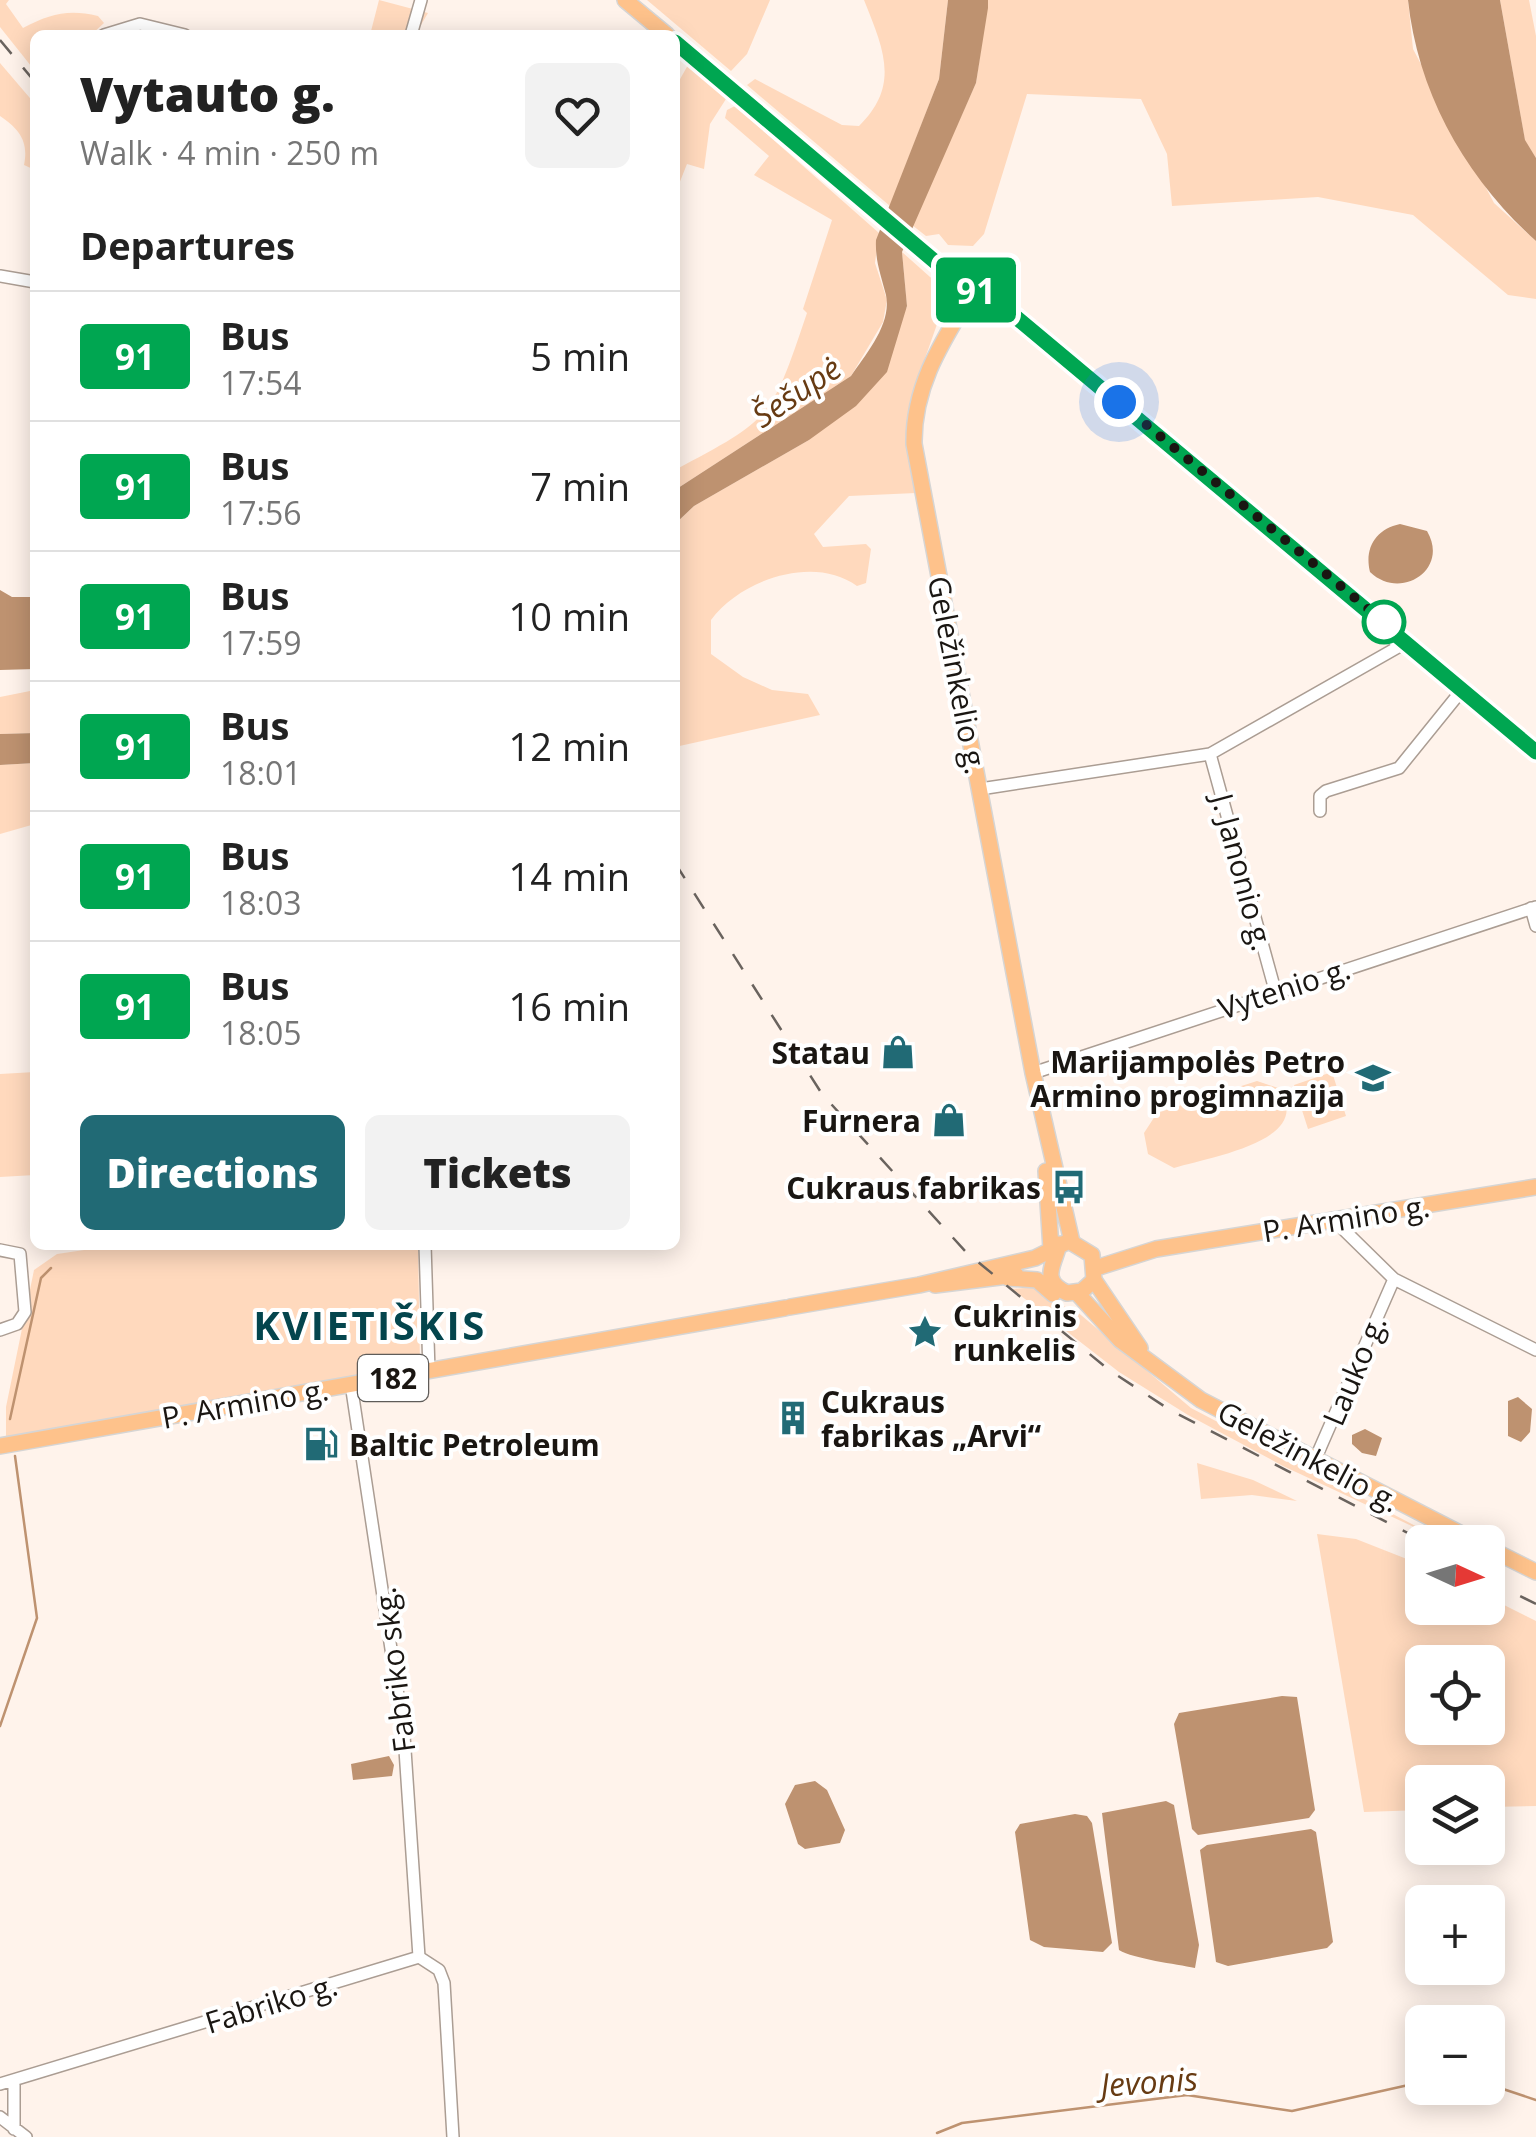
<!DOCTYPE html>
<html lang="en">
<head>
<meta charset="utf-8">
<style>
  body { margin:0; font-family:"Open Sans",sans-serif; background:#f2f2f2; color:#222; height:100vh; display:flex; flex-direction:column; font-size:38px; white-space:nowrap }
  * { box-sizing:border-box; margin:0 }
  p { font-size:32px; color:#767676 }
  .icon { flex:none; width:55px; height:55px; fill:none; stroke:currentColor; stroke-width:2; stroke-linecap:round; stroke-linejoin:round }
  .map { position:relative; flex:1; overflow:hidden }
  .details { position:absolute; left:30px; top:30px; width:650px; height:1220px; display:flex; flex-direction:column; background:#fff; border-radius:15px; box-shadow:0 5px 25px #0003 }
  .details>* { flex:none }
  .badge { padding:0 20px; border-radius:8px; font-size:35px; line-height:65px }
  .needle { width:65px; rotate:94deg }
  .buttons { position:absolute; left:1405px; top:1525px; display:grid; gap:20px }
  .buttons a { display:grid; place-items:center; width:100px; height:100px; border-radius:15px; background:#fff; box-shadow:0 5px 25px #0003; font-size:50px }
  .you { position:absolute; width:50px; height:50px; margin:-25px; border:8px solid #fff; border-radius:50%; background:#1a73e8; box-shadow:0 0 0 15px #1a73e833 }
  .map>.badge { position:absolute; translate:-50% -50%; box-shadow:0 0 0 5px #fff }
  h2 { padding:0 50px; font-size:38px; line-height:90px }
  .round { display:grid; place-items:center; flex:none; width:105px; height:105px; border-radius:15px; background:#f2f2f2 }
  .head { display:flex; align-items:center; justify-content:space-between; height:170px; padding:0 50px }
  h1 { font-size:48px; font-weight:800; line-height:75px }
  .action { display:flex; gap:20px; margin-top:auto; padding:20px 50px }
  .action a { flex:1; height:115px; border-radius:15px; background:#216a75; color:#fff; font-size:40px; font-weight:800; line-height:115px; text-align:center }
  .action a+a { background:#f2f2f2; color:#222 }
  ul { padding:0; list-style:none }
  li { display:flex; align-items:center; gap:30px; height:130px; padding:0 50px; border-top:2px solid #e0e0e0 }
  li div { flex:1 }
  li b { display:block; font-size:38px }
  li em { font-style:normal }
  li .badge { min-width:110px; font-weight:700; text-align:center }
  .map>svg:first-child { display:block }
  .green { fill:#ffd9bd; fill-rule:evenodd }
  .water { fill:#be9270 }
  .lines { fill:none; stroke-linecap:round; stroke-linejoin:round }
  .stream { stroke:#be9270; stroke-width:2.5 }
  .minor-casing { stroke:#ab9d93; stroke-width:14 }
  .major-casing { stroke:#d6d5d4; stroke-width:18 }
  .minor { stroke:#fff; stroke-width:11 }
  .major { stroke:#fec28b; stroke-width:15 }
  .rail { stroke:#6a635e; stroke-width:2.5; stroke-dasharray:18 18; stroke-linecap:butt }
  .line-casing { stroke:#fff; stroke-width:22 }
  .line { stroke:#00a651; stroke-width:15 }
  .walk { stroke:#1a1612; stroke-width:10; stroke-dasharray:0 18 }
  .stop-dot { fill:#fff; stroke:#00a651; stroke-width:5 }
  .labels { text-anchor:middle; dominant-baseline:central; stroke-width:8; stroke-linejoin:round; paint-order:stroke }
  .shield { fill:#fff; stroke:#5f5c59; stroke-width:2.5 }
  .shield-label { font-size:28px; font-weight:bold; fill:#1a1612 }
  .street-label { font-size:30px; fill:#1a1612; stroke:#fff }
  .poi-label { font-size:30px; font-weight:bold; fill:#1a1612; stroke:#fff; text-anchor:end }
  .water-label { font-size:32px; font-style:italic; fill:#673b13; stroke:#fff }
  .district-label { font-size:40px; font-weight:bold; letter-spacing:2.5px; fill:#04454d; stroke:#fff }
</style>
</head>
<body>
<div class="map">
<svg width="1536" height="2137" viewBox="0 0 1536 2137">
  <rect width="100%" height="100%" fill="#fff3eb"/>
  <path class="green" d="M0,0h9l-3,4 17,24c27,-14 45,-19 75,-12l6,7 -13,12h-56v36l-35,-44z
    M379,0l49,13 -13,22h-45z
    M647,0h123l-23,54 -16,17z
    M864,0h84l-9,79 -49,127 -143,-121 8,-6 87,46 17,1c42,-41 24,-78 5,-126z
    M988,0h420l5,49 81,154 42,38v58l-28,-4 -95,-80 -95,-18 -146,9 -5,-52 -26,-55 -114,-5 -43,140 -11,12 -25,-1 -9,-11 -13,2 -14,-11 64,-142z
    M1500,0h29l7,36v122l-11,-17z
    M0,63l35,41v66l-11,-5c5,-24 -5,-36 -24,-49z
    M688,65l38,34 -16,25 -6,45 -17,-5 -12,30v-106z
    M735,106l144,127 -4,30 12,37 -4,22 -32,54 -176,114v-20c98,-52 96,-51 132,-157l-4,-4 29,-89 -78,-45 15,-19 -44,-38 2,-8z
    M902,252l46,41 -38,108 -3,43 9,49 -67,3 -35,38 9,13 43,-3 5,5 -5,34 -9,3c-43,-32 -117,-6 -146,34v34l32,23 29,13 36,4 12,21 -145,32v-223l19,-18 115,-66 98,-133z
    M35,690v43l-35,1v-37z
    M35,763v61l-35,10v-69z
    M35,1072v103l-35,2v-103z
    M1332,1072l14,44 -38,13 -14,-44z
    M1257,1081l21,7c40,53 -70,69 -104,80l-26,-14 -4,-21 13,-20z
    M118,1245h300l2,119 -414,73v-30l28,-137 23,-16z
    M1035,1287l16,15 24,8 116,98 255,134 -163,-76 -95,-51 -69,-43 -107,-83z
    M1197,1463l56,17 44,21 -45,-6 -51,4z
    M1317,1534l39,5 66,26v43h66v-11l48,24v185l-48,1v-25h-66v28l-58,2zM1422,1662h66v66h-66z"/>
  <path class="water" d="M948,0h40v8l-12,75 -74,169 5,54 -20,66 -31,34 -47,34 -115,66 -19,18v-34l176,-114c15,-22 41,-52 35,-81 -5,-20 -11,-34 -10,-55l63,-161z
    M1408,0h92l25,140 11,18v83c-70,-63 -118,-147 -128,-241z
    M1400,524l27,7c23,39 -27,70 -57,41 -6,-24 6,-43 30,-48z
    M0,590l12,7h23v72l-35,1z
    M35,733v30l-35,2v-31z
    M1518,1397l14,12 -2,23 -9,10 -13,-6v-35z
    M1365,1429l17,9 -6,18 -14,-3 -10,-9v-9z
    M1282,1696l15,1 18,113 -6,8 -111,17 -6,-6 -18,-105 5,-11z
    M389,1756l5,9 -2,11 -39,4 -2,-16z
    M815,1781l12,9 18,40 -5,13 -35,6 -7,-5 -13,-40 10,-19z
    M1166,1801l8,4 25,140 -4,23c-19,-4 -61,-9 -76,-18l-17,-137z
    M1075,1814l12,2 5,7 20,120 -9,9 -59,-5 -14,-7 -15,-108 5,-8z
    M1311,1829l5,3 17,110 -6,6 -99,18 -12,-4 -16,-112 7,-5z"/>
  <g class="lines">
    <path class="stream" d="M10,1419l31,-141 10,-10
      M0,1726l37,-108 -22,-162
      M1488,2084l48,16
      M937,2133l25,-10 225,-28 105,16 130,-29"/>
    <g class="minor-casing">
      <path id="minor" d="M104,35l36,-11 45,11
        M411,35l10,-35
        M0,276l35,6
        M1210,754l65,236
        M980,789l230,-35 197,-112
        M1320,811v-15l6,-5 73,-23 63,-78
        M1531,908l5,18
        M1033,1073l503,-166
        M1341,1219l3,11 50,49 142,71
        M425,1245l4,126
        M0,1250l20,4 5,58 -8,12 -17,6
        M351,1384l53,351 15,222
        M1314,1462l80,-183
        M0,2084l419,-127 20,13 5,13 9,154
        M0,2117l26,20
        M14,2129v-44"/>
    </g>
    <g class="major-casing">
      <path id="major" d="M625,0l42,35
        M675,42l264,223 60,38 537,449
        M974,289c-30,50 -61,95 -60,155l119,629 39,169
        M1046,1171l5,78
        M1096,1268l60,-19 380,-62
        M1008,1278l29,2 16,14
        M1094,1280l46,68
        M935,1285l81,-10
        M1077,1293l43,47 81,60 276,142
        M790,1307l129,-22 116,-27 34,-17 23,14 2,25 -12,11 -15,2c-28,-13 -12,-29 -8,-49
        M0,1446l785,-138
        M1488,1548l48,24"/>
    </g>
    <use href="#minor" class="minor"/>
    <use href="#major" class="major"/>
    <path class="rail" d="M0,40l35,42
      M675,863l147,231 144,158 143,118 61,40 255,132
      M1488,1580l48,24"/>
  </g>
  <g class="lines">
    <g class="line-casing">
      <path id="line" d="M675,42l264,223 60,38 537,449"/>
    </g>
    <use href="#line" class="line"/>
    <path class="walk" d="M1119,402l265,220"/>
  </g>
  <defs>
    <g id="shop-bare" transform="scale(2.7)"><path d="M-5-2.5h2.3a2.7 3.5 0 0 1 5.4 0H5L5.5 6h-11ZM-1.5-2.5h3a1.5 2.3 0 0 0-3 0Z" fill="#216a75" stroke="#fff" stroke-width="2.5" paint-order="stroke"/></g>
    <g id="school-bare" transform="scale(2.7)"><path d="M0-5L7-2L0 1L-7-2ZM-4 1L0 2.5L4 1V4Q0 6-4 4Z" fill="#216a75" stroke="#fff" stroke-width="2.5" paint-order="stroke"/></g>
    <g id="bus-bare" transform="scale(2.7)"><path d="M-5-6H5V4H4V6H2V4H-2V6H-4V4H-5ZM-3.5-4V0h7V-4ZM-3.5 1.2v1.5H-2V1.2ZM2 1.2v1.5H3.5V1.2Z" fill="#216a75" stroke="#fff" stroke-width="2.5" paint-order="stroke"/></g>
    <g id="sight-bare" transform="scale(2.7)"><path d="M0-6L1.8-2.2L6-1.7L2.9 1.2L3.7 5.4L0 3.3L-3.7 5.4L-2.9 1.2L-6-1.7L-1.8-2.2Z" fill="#216a75" stroke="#fff" stroke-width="2.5" paint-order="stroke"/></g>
    <g id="building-bare" transform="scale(2.7)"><path d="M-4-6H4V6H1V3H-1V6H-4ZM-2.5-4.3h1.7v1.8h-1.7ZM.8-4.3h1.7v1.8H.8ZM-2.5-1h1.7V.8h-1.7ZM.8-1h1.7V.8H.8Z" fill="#216a75" stroke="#fff" stroke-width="2.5" paint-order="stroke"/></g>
    <g id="fuel-bare" transform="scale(2.7)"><path d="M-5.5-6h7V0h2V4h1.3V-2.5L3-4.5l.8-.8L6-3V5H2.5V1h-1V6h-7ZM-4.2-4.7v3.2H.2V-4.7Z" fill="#216a75" stroke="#fff" stroke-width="2.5" paint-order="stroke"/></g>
  </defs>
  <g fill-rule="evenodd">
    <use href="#shop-bare" x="898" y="1052"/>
    <use href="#school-bare" x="1373" y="1078"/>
    <use href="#shop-bare" x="949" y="1120"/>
    <use href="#bus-bare" x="1069" y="1187"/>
    <use href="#sight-bare" x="925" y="1332"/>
    <use href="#building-bare" x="793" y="1418"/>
    <use href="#fuel-bare" x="321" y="1444"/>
  </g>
  <circle class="stop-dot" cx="1384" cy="622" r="20"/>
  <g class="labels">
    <rect class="shield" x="358" y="1355" width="70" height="46" rx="8"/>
    <g class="shield-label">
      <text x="393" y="1378">182</text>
    </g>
    <g class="street-label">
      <text transform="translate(958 675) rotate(79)">Geležinkelio g.</text>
      <text transform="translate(1243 872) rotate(75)">J. Janonio g.</text>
      <text transform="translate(1284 988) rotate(-18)">Vytenio g.</text>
      <text transform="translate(1346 1218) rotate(-9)">P. Armino g.</text>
      <text transform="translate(1354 1370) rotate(-67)">Lauko g.</text>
      <text transform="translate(245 1403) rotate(-10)">P. Armino g.</text>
      <text transform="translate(1309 1456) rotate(28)">Geležinkelio g.</text>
      <text transform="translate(394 1670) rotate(-97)">Fabriko skg.</text>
      <text transform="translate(271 2003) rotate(-17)">Fabriko g.</text>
    </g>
    <g class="poi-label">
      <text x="870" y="1052">Statau</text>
      <text x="1345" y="1061">Marijampolės Petro<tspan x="1345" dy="34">Armino progimnazija</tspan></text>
      <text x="921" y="1120">Furnera</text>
      <text x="1041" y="1187">Cukraus fabrikas</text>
      <text x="953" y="1315" text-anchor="start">Cukrinis<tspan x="953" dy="34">runkelis</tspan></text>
      <text x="821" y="1401" text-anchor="start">Cukraus<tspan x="821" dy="34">fabrikas „Arvi“</tspan></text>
      <text x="349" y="1444" text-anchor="start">Baltic Petroleum</text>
    </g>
    <g class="water-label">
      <text transform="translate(796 391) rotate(-34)">Šešupė</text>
      <text transform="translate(1149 2081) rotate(-4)">Jevonis</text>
    </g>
    <g class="district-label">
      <text x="370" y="1324">KVIETIŠKIS</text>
    </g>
  </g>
</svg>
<div class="buttons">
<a><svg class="needle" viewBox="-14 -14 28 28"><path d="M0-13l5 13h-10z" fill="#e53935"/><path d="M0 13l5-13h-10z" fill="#767676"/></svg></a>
<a><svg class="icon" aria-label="locate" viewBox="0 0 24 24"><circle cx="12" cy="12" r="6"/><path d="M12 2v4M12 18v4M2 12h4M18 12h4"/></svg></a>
<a><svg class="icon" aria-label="layers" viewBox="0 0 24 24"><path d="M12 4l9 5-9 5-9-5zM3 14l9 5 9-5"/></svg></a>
<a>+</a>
<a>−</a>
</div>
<div class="you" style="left:1119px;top:402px"></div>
<b class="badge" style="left:976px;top:290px;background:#00a651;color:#fff">91</b>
<section class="details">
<div class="head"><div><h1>Vytauto g.</h1><p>Walk · 4 min · 250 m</p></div><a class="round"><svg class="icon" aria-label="heart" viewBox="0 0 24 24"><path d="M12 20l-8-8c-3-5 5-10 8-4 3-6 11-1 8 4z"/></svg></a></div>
<h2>Departures</h2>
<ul>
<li><span class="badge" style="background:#00a651;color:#fff">91</span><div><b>Bus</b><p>17:54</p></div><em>5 min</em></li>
<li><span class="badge" style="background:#00a651;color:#fff">91</span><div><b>Bus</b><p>17:56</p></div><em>7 min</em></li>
<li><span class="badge" style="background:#00a651;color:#fff">91</span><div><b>Bus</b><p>17:59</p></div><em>10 min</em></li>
<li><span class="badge" style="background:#00a651;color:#fff">91</span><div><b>Bus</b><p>18:01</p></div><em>12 min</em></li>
<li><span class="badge" style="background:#00a651;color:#fff">91</span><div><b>Bus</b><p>18:03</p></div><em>14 min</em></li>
<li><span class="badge" style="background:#00a651;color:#fff">91</span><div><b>Bus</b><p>18:05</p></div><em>16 min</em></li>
</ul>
<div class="action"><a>Directions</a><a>Tickets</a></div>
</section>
</div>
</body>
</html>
